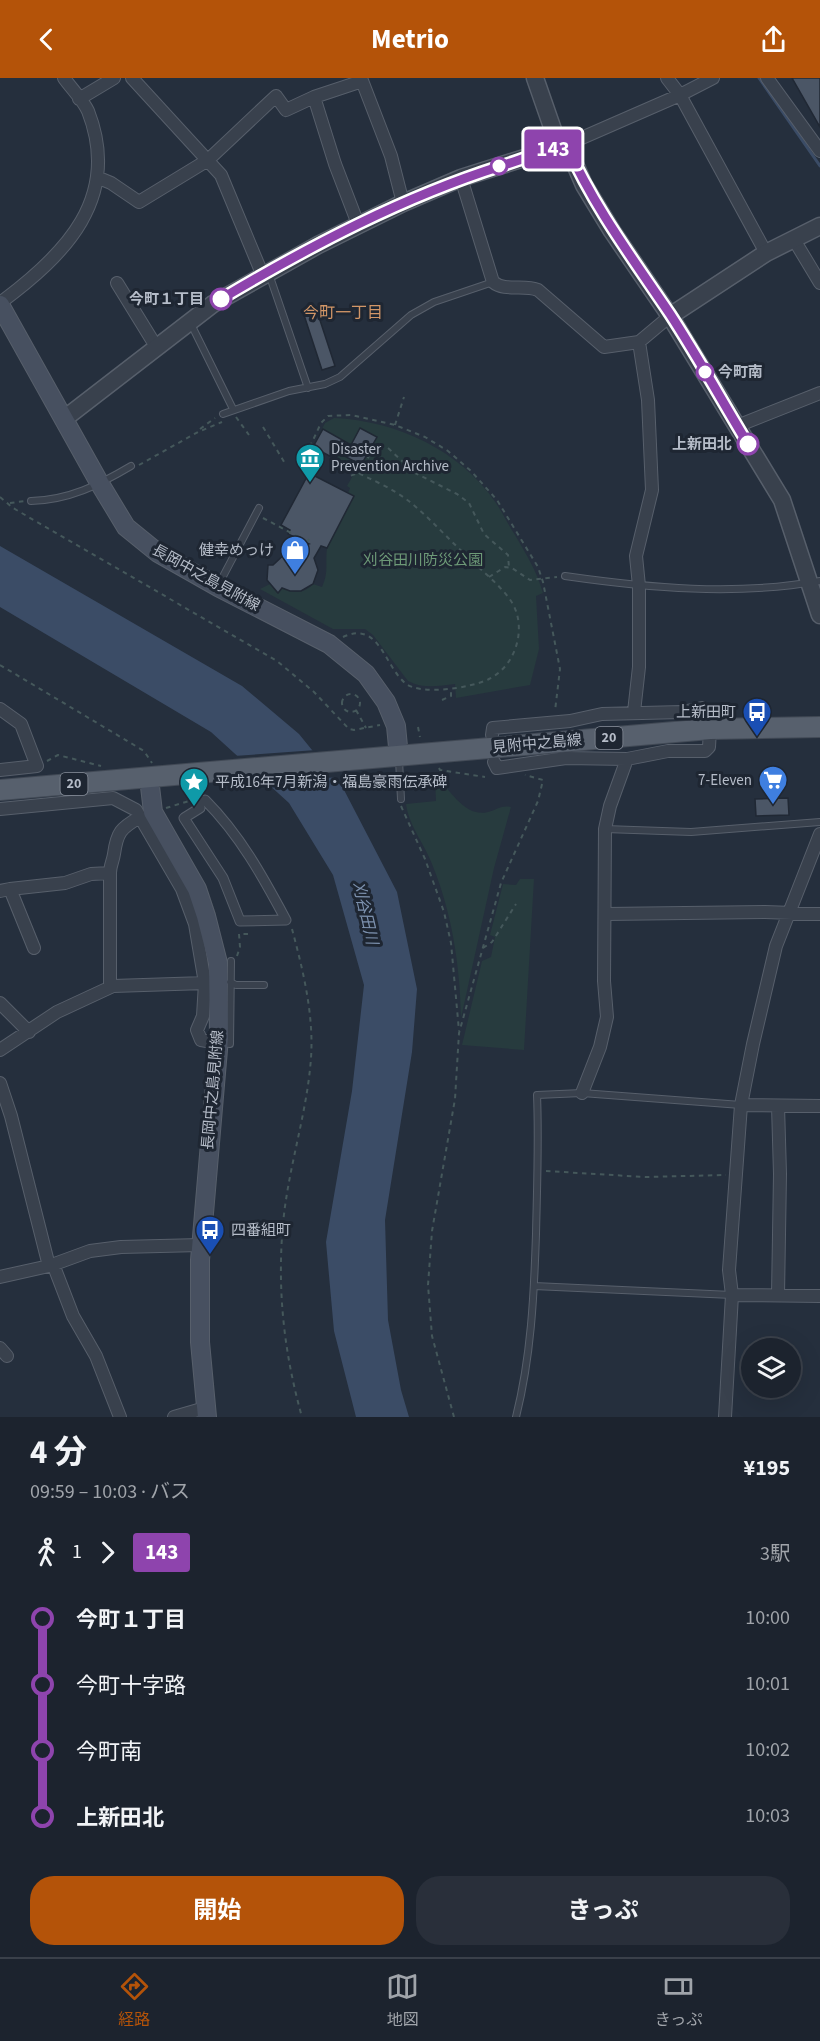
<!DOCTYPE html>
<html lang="ja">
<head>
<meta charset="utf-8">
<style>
  body { margin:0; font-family:"Source Sans 3","Noto Sans JP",sans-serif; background:#292f3a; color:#f1f3f6; height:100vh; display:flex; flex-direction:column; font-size:22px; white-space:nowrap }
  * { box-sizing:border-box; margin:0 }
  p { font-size:20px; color:#a0a4aa }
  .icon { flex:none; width:33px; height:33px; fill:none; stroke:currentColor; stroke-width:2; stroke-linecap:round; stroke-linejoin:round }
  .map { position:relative; height:1339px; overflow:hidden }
  .drawer { display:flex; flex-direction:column; background:#1c232e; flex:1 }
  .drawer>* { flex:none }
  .badge { padding:0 12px; border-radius:4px; font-size:21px; line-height:39px }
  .buttons { position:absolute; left:741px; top:1260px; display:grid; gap:12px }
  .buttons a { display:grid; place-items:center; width:60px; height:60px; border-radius:50%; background:#1c232e; box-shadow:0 6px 24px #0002,0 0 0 2px #3a404a; font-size:30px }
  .map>.badge { position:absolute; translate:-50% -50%; box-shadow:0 0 0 3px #fff }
  .legs { display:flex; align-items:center; gap:9px; height:66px; padding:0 30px; font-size:20px }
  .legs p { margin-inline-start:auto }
  .overview { display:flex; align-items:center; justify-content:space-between; height:102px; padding:0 30px }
  h1 { font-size:33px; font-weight:700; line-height:45px }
  .primary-button { display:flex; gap:12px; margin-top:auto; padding:12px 30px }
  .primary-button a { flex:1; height:69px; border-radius:24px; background:#b45309; color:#fff; font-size:24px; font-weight:700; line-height:69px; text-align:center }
  .primary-button a+a { background:#292f3a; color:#f1f3f6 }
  ul { padding:0 30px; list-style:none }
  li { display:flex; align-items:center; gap:21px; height:66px; font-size:22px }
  li i { display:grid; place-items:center; width:9px; height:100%; margin:0 8px; background:currentColor }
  li i::after { content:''; width:15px; height:15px; margin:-8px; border:4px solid; border-radius:50%; background:#1c232e }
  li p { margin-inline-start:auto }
  li:first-child i { background:linear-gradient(#0000 50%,currentColor 0) }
  li:last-child i { background:linear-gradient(currentColor 50%,#0000 0) }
  header { display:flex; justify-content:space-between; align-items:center; height:78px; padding:0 30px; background:#b45309; color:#fff; font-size:27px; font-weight:700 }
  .dock { display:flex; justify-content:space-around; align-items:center; height:84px; border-top:2px solid #3a404a; background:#1c232e; font-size:16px; color:#a0a4aa }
  .dock a { display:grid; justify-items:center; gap:3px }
  .dock .on { color:#b45309 }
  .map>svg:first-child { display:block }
  .green { fill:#273b3e }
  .water { fill:#3b4c66 }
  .pier { fill:#252f3d }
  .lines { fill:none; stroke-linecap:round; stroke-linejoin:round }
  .stream { stroke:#3b4c66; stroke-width:3 }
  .building { fill:#4b5666; stroke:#202834; stroke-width:1.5 }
  .service-casing { stroke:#575f6b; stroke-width:8 }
  .pedestrian-casing { stroke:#575f6b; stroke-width:11 }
  .minor-casing { stroke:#575f6b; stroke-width:14 }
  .tertiary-casing { stroke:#575f6b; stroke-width:19 }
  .secondary-casing { stroke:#575f6b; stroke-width:20 }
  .primary-casing { stroke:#424a56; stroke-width:22 }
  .path { stroke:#45585b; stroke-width:2; stroke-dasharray:4.5 4.5; stroke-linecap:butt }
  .service { stroke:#39414d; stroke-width:6 }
  .pedestrian { stroke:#39414d; stroke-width:9 }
  .minor { stroke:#39414d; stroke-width:12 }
  .tertiary { stroke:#39414d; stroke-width:16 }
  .secondary { stroke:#475060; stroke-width:18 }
  .primary { stroke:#57606d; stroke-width:20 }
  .line-1-casing { stroke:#fff; stroke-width:14 }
  .line-1 { stroke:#8e44ad; stroke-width:9 }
  .stop-1-dot { fill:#fff; stroke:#8e44ad; stroke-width:3 }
  .labels { text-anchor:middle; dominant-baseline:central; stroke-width:6; stroke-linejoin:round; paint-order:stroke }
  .shield { fill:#1e2632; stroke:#888f9b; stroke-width:1.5 }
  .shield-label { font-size:14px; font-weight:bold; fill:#b5bcc8 }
  .stop-label { font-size:15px; font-weight:bold; fill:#b5bcc8; stroke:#1e2632; text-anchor:end }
  .poi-label { font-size:15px; fill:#b5bcc8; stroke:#1e2632; text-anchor:start }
  .park-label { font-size:15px; fill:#6d9977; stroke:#1e2632 }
  .street-label { font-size:15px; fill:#b5bcc8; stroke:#1e2632 }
  .neighbourhood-label { font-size:16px; fill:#d29667; stroke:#1e2632 }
  .water-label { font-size:16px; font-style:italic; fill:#7d92af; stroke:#1e2632 }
</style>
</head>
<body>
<header><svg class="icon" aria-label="back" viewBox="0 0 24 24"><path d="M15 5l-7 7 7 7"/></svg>Metrio<svg class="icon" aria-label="share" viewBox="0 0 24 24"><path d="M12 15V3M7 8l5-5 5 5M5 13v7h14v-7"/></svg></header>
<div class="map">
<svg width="820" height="1339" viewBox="0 0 820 1339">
  <rect width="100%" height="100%" fill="#252f3d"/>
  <path class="green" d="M334,340c63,3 126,32 162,85 7,10 12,22 19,32 12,21 21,34 28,58l-7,3 3,53 -9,36 -74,13 -1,-14c-17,2 -32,5 -47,-3l-35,-46 -8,-6h-32l-73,-40 10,-5 7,9 5,-5c12,5 22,6 31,-4l9,3c7,-16 3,-22 5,-38 1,-9 21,-42 27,-52l-6,-4 2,-5 -3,-2 9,-16 -43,-23 12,-24z
    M438,699c12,14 28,41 50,35 9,-2 13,-7 23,-5l-17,61 -33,150c-1,-53 -9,-105 -29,-154 -8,-21 -23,-38 -26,-60l30,-3 -1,-22z
    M520,801h14l-10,171 -62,-5 20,-84 9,-4 4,-20 -5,-2 13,-51 13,1z"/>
  <path class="water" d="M0,468l242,140 57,48 44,54 54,104 20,97 -5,63 -27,168 3,100 13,70 8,27h-53l-22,-86 -8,-89 26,-151 12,-106 -31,-110 -44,-72 -78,-71 -211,-125z"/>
  <path class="pier" d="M316,672l22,27 -75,7 -29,-28z"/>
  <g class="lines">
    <path class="stream" d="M759,0l61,88"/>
  </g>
  <path class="building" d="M792,0h28v49z
    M317,233l18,55 -13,4 -18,-55z
    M360,350l17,9 -16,28 -22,-12 -4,6 -22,-12 10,-18 28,16z
    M309,395l45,23 -27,52 -6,-2 -7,12 4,12 -5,14 -12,7h-11l-8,-3 -4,5 -11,-13 1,-15h5l15,-14 21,-7 -21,-10 2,-4 -9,-5z
    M788,720l1,17 -33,1 -1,-17z"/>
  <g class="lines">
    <g class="service-casing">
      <path id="service" d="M269,196l39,114
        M190,244l43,87
        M223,336l66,-23 36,-7 15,-7 71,-62 23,-13 59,-20
        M31,423c38,-1 68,-16 100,-35
        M565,498c84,12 170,20 255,5
        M219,506l40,-76
        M399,682l2,39
        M605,751l86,3 129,-10
        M230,904l6,3h28
        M221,965l9,1 1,-83
        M534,1208l198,9
        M516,1339c15,-60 18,-121 20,-183 1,-47 3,-93 1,-139l45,-2 159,12"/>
    </g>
    <g class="pedestrian-casing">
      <path id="pedestrian" d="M205,722c35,35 58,77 81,120l-46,1 -17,-43 -39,-60 16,-10 -2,-6z"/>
    </g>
    <g class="minor-casing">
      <path id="minor" d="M132,0l89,97 42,101
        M361,0l30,78 12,47
        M667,0l13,17 86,158
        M767,0l53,73
        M314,19l21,67 23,60
        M79,21l35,-21
        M561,69l119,-52 33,-17
        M99,100l12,5 28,19 69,-42 68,-64 10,14 28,-13 48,-16
        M461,100l32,104c12,10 31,2 45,8l66,57 35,-5 31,-26
        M793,160l27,45
        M117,205l40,65
        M0,225c65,-48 122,-105 88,-192 -5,-11 -17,-23 -24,-33
        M737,348l83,-33
        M0,631l21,15 16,42 -37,4
        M634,634l5,-45v-81l-3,-30 16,-66 -4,-90 -9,-58
        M492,657l1,-7 77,-7 32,-7 80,-2 20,-4 4,3 4,18 -1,18 -4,4h-37l-41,8 -61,-1 -69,10 -3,-6
        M0,731l113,-11 23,12 46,79 13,35 10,59 -2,33 -6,14 4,10 17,3
        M110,795v114
        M10,811l55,-6 26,-9 19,-1c0,-7 3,-12 4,-19 3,-22 7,-26 26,-37
        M0,813l10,-2 24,59
        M606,836l159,-2 55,2
        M0,925l29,29
        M0,972l57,-38 56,-26 92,-3
        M0,1005l11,33 38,150
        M582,1015l18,-46 7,-30 -3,-36 1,-152 5,-23 17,-47
        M741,1027l79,1
        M53,1186l20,52 23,40 24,61
        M0,1199l49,-11 41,-15 31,-4 79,-2
        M732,1217l88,1
        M778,1217l2,-121 -2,-68
        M0,1270l7,8
        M174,1339l31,-9
        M725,1339l7,-122 -3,-25 12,-165 12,-61 23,-98 44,-112"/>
    </g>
    <g class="tertiary-casing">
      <path id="tertiary" d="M567,68l17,39 28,46 58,85 112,184 38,115
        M670,238l96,-63 54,-27
        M64,341l149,-115 105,-59 85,-42 58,-25 98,-31 -24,-69"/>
    </g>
    <g class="secondary-casing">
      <path id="secondary" d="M0,227l100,179 26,43 32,26 60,34 111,57 37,30 20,28 10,24 3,31
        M149,700l4,34 44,77 9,27 12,47 1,75 -19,222v82l7,75"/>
    </g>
    <g class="primary-casing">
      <path id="primary" d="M0,712l710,-61 110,-2"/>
    </g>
    <path class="path" d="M236,339l13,18
      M395,347l9,-28
      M263,349l23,38
      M200,351l15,-11
      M306,377l15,-32 7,-7 23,-1 44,10 30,12 23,14 23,20 26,29 41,67 5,15 17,87 -5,42
      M139,387l59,-33 24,-10
      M359,396l15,-27 14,1 27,25 42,21 12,9 15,31 24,21 1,13
      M0,419l13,11 264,153 37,31 35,37 5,1 26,-5
      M10,425l15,-2
      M263,440l45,24
      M303,472l6,-11
      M489,499l16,-10 7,1 18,12 27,-3
      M343,559c36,-17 41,28 62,46 15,13 66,5 84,-4 27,-13 39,-52 22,-78 -11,-16 -28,-29 -42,-43 -20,-18 -38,-39 -59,-56 -15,-12 -35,-21 -52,-29l-8,3
      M0,587l144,86 8,12
      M342 625a9 9 0 1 1 18 0a9 9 0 1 1-18 0Z
      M442,622l9,-4v-7
      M356,632l10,18
      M418,649l2,10
      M47,683l11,-6 43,11
      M439,690l1,2 45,7
      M401,728l24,53 19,53 7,31 8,88
      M166,730l23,-7
      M292,851c11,41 22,86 19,129 -4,56 -23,110 -28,166 -6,66 1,129 19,193
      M483,870l9,-6 24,-38
      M237,878l3,-9 -1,-13h9v-4
      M546,1093l99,6 81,-2
      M454,1339l-22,-81 -4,-51 4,-54 23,-132 4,-66 42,-150 37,-82 5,-21 -18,-5"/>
    <use href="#service" class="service"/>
    <use href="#pedestrian" class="pedestrian"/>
    <use href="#minor" class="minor"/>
    <use href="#tertiary" class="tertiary"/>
    <use href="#secondary" class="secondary"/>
    <use href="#primary" class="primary"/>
  </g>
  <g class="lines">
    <g class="line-1-casing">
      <path id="line-1" d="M221,221c89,-53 182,-102 280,-133 22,-7 44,-16 66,-20 27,61 66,113 103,168 28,43 52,87 78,130"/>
    </g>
    <use href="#line-1" class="line-1"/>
  </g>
  <defs>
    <g id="museum-pin" transform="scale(1.5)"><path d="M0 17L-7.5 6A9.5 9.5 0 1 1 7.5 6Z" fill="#0f9aa8" stroke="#1e2632"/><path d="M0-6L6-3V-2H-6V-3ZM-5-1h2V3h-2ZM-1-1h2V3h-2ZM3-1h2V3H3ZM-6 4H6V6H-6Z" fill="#fff"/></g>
    <g id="shop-pin" transform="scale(1.5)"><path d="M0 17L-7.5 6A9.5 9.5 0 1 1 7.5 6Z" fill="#3f7fe0" stroke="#1e2632"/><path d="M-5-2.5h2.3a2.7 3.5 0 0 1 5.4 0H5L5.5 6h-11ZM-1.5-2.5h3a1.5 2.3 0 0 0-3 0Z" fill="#fff"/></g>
    <g id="bus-pin" transform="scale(1.5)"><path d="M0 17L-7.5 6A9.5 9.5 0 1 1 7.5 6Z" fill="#1a4fb4" stroke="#1e2632"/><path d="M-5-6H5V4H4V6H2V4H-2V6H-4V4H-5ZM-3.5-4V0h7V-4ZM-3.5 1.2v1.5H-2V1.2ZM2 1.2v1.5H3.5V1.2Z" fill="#fff"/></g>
    <g id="supermarket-pin" transform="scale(1.5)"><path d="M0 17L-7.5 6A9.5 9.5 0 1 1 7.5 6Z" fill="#3f7fe0" stroke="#1e2632"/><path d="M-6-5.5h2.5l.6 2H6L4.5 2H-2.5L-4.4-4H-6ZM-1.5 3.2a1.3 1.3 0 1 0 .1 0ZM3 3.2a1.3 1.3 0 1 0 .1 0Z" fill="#fff"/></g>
    <g id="sight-pin" transform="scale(1.5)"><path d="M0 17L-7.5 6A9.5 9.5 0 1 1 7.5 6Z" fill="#0f9aa8" stroke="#1e2632"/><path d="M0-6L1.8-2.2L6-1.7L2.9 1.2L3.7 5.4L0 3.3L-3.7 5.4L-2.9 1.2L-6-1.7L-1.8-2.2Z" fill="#fff"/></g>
  </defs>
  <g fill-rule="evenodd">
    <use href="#museum-pin" x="310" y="380"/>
    <use href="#shop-pin" x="295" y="472"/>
    <use href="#bus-pin" x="757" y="634"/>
    <use href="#supermarket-pin" x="773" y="702"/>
    <use href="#sight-pin" x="194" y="704"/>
    <use href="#bus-pin" x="210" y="1152"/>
  </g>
  <g class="stop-1-dot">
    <circle cx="499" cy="88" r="8"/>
    <circle cx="221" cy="221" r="10"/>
    <circle cx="705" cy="294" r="8"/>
    <circle cx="748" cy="366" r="10"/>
  </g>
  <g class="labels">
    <g class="shield">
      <rect x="595.5" y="649" width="27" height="22" rx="4.5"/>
      <rect x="60.5" y="695" width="27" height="22" rx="4.5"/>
    </g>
    <g class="shield-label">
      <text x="609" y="660">20</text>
      <text x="74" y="706">20</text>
    </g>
    <g class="stop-label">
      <text x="204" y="221">今町１丁目</text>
      <text x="718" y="294" text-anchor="start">今町南</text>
      <text x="732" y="366">上新田北</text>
    </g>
    <g class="poi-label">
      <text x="331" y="371">Disaster<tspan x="331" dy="17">Prevention Archive</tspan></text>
      <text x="274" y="472" text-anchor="end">健幸めっけ</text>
      <text x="736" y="634" text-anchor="end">上新田町</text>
      <text x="752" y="702" text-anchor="end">7-Eleven</text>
      <text x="215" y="704">平成16年7月新潟・福島豪雨伝承碑</text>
      <text x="231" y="1152">四番組町</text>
    </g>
    <g class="park-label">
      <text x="423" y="482">刈谷田川防災公園</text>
    </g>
    <g class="street-label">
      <text transform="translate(206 500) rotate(29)">長岡中之島見附線</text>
      <text transform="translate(537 666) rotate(-5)">見附中之島線</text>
      <text transform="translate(213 1012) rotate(-85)">長岡中之島見附線</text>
    </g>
    <g class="neighbourhood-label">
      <text x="343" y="235">今町一丁目</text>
    </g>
    <g class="water-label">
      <text transform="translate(365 835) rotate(77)">刈谷田川</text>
    </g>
  </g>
</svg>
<div class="buttons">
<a><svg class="icon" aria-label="layers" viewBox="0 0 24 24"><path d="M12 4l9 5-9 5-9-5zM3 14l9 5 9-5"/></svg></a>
</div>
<b class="badge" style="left:553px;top:71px;background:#8e44ad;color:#fff">143</b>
</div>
<section class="drawer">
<div class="overview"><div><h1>4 分</h1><p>09:59 – 10:03 · バス</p></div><b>¥195</b></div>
<div class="legs"><svg class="icon" aria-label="walk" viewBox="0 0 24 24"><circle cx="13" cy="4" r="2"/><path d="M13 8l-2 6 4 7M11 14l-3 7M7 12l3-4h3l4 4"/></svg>1<svg class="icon" aria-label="forward" viewBox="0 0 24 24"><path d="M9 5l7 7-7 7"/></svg><b class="badge" style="background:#8e44ad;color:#fff">143</b><p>3駅</p></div>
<ul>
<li><i style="color:#8e44ad"></i><b>今町１丁目</b><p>10:00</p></li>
<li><i style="color:#8e44ad"></i><span>今町十字路</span><p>10:01</p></li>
<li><i style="color:#8e44ad"></i><span>今町南</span><p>10:02</p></li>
<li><i style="color:#8e44ad"></i><b>上新田北</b><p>10:03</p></li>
</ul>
<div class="primary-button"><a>開始</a><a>きっぷ</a></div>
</section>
<nav class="dock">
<a class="on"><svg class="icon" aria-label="directions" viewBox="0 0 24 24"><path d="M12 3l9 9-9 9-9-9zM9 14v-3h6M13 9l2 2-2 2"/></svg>経路</a>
<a><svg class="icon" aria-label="map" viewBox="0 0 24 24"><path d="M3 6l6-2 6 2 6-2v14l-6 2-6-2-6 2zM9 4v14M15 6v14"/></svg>地図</a>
<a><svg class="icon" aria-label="tickets" viewBox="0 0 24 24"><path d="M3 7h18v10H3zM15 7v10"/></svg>きっぷ</a>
</nav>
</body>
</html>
